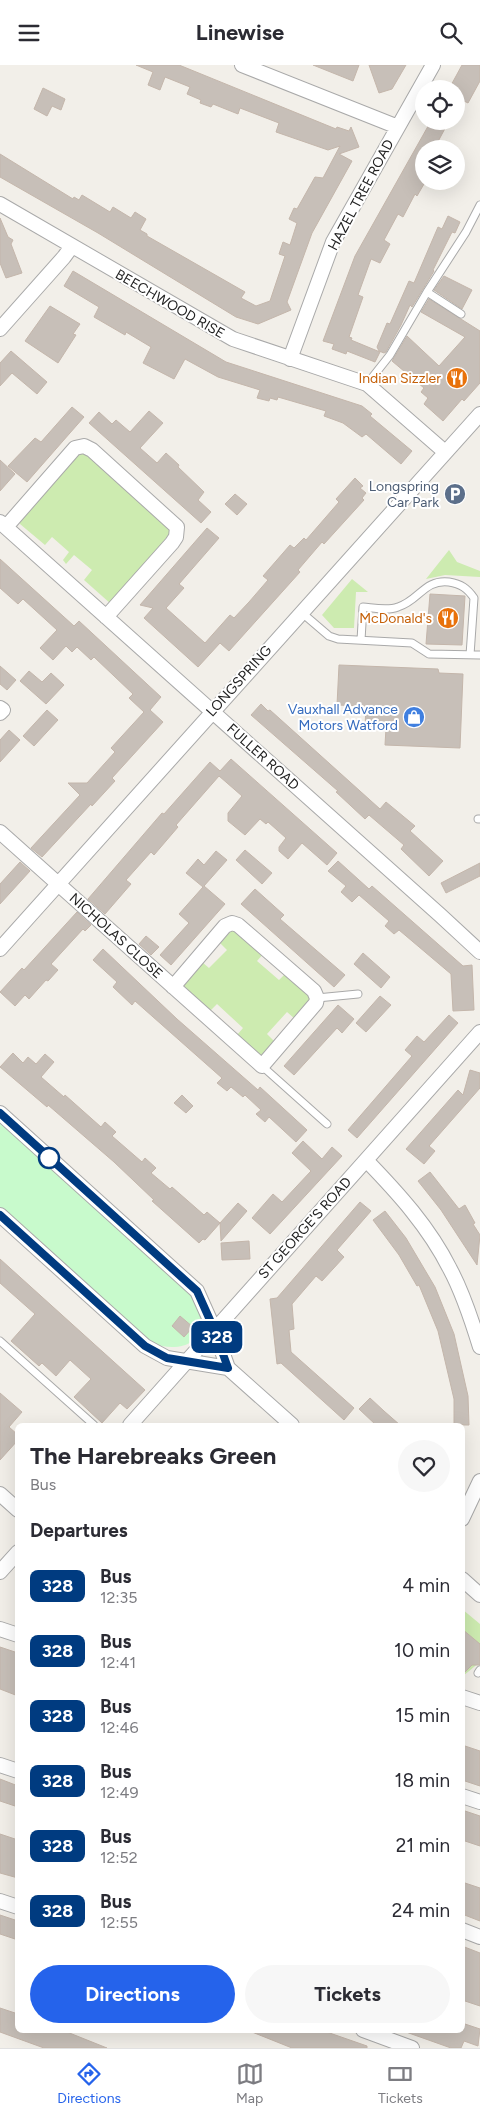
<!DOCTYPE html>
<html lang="en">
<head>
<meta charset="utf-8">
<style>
  body { margin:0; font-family:Figtree,sans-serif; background:#f7f7f7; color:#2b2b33; height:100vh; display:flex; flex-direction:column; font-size:19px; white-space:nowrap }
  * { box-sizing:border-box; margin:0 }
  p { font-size:16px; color:#7c7c81 }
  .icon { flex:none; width:28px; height:28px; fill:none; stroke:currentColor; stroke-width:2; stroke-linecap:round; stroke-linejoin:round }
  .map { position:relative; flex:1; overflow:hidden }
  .side { position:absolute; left:15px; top:1358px; width:450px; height:610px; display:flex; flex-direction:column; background:#fff; border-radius:8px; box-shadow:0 5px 20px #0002 }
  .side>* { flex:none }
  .badge { padding:0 10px; border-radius:8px; font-size:18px; line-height:32px }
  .fabs { position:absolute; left:415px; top:15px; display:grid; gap:10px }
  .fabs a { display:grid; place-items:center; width:50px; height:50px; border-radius:50%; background:#fff; box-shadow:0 5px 20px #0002; font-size:25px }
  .map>.badge { position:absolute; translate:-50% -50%; box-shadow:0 0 0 2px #fff }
  h2 { padding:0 15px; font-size:19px; line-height:45px }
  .round { display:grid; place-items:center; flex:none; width:52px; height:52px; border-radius:26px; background:#f7f7f7 }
  .summary { display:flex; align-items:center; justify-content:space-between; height:85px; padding:0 15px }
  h1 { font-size:24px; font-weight:700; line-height:38px }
  .cta { display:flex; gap:10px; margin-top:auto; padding:10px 15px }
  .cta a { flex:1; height:58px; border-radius:30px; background:#2563eb; color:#fff; font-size:20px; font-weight:700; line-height:58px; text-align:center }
  .cta a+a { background:#f7f7f7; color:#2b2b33 }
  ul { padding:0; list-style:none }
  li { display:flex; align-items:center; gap:15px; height:65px; padding:0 15px }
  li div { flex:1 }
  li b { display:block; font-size:19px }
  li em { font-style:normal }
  li .badge { min-width:55px; font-weight:700; text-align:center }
  header { display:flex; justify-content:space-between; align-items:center; height:65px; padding:0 15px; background:#fff; font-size:22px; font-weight:700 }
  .menu { display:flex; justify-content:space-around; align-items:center; height:70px; border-top:1px solid #e1e1e2; background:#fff; font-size:14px; color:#7c7c81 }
  .menu a { display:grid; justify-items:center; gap:2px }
  .menu .selected { color:#2563eb }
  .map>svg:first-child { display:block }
  .grass { fill:#cdebb0 }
  .park { fill:#c8facc }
  .building { fill:#c7bfb8; stroke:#c4b6ab }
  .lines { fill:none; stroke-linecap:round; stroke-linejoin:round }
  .lane-casing { stroke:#a9a9a9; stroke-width:9 }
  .street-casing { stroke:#a9a9a9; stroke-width:16 }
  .lane { stroke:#fff; stroke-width:7 }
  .street { stroke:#fff; stroke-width:14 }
  .line-casing { stroke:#fff; stroke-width:11 }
  .line { stroke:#003b80; stroke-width:8 }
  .stop-dot { fill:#fff; stroke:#003b80; stroke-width:2.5 }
  .labels { text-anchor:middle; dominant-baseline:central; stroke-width:4; stroke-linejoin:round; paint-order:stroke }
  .street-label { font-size:14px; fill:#222; stroke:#fff }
  .food-label { font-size:14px; fill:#c56008; stroke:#fff; text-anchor:end }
  .service-label { font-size:14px; fill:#4e5e75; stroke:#fff; text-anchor:end }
  .shop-label { font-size:14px; fill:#366cbe; stroke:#fff; text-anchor:end }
</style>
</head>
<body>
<header><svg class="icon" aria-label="menu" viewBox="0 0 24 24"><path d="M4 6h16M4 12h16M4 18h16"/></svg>Linewise<svg class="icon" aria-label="search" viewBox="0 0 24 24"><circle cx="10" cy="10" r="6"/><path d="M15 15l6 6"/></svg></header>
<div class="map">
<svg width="480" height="1983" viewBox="0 0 480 1983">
  <rect width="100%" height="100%" fill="#f2efe9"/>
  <path class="grass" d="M79,388l12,1 82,78 -62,72 -27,-24 8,-10 -18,-15 -8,9 -3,-4 6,-8 -17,-15 -7,8 -25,-21v-5z
    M449,485l8,12 23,9v6l-35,-2 -19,4z
    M352,514l16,13h-12l-2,36h-20l-12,-13z
    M238,864l26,24 -7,8 22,19 7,-7 24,22v7l-15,17 -8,-7 -20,22 8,8 -12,13h-5l-21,-20 6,-7 -26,-24 -7,7 -26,-25v-5l18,-19 7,6 18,-18 -7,-7 12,-13z
    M462,1544l18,15v38l-17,14z"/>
  <path class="park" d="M0,1058l193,171c4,8 10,17 10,26 -1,27 -30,32 -50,23l-153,-136z"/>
  <path class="building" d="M136,0h43l157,64 1,-2 12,4 2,-4 8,20 -20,7 13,7 -40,72 -25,69 4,8 -33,14 -22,-7 -138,-84 -98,-56v-23l73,45 1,-2 5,3 3,-5 28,17 3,-5 18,11 4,-6 11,7 -6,11 7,4v2l98,56 -4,6 15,8 14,-5 15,-45 -6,-2 4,-12 7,3 7,-22 -8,-4 5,-11 3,1 18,-32 8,1 17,-32 -12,4 -52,-18 3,-9 -39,-15 -2,6 -25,-10 -2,3 -11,-4 1,-3 -14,-6 3,-7 -25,-10 -5,13 -12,-5 5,-13z
    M313,0h46l-6,16z
    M369,0h37l-14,24 -13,4z
    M462,0h18v16l-12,22 -12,-6v-8h-7z
    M43,23l22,11 -4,11 -9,-4 -5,10 -13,-7z
    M431,56h18l-15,28h-10v35l-7,12 -2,-2 -12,23 -5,-3 -14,26 6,4 -10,19 -9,-4 -13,36 5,2 -14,40 3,1 -1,2 29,12 -5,10 -28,-11 -1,3 -14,-5 2,-5 -11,-3 32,-85z
    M448,151l12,6 -5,11 -3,-1 -19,38 1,1 -22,36 -2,-2 -9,20 -15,27 -2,1 -5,-2 -2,-4 10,-24 3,1 19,-43 5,2 24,-56 4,2z
    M0,153l8,19 5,3 -2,4 11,29 -16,5 -6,-15z
    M73,206l153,91 136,44 10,8 -2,2 42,35 -11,13 -35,-30 -4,3 -19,-14 -19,-7 2,-5 -48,-14 -1,3 -7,-2 -1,3 -12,-3 3,-8 -42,-13 -33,-18 -11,20 -31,-16 8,-16 -25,-15 -1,3 -31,-18 5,-10 -35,-21z
    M444,211l28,14 -10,19 -28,-19z
    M429,234l51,32v52l-16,18 -2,-2 -19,22 -19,-17 4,-6 -7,-6 3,-4 -32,-27 15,-25 32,30 26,-29 -44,-25z
    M50,241l30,18 -7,10 3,1 -18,28 -33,-22z
    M11,286l36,31 -10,12 -25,-21 -12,13v-23z
    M72,342l12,10 -57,65 -19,-16 27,-28 6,4z
    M149,346l14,12 -23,25 17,15 9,-10 13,12 -1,2 26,25 -6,8 13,12 -10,11 -112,-100 10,-11 13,12 4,-4 14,12z
    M0,395l15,14 -15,17z
    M355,413l8,8 -3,2 6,5 -4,5 2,2 -40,44 -2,-2 -24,28 2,2 -71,79 -9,-8 -22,24 -54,-49 9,-10 -13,-3 67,-77 12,10 -40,46 5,4 -18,20 39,35 25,-28 4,3 15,-16 19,-22 -5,-4 27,-31 4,3 10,-10 2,2 33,-38 -3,-3z
    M235,429l12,10 -10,11 -12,-11z
    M0,494l74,67 5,-5 82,76 -11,13 13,12 -51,56 3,3 -23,25 -1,-2 -49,53 -11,-9 49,-53 -12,-12h19l28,-31 -4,-4 33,-36 -15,-14 4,-4 -39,-37 -3,3 -14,-13 -5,5 -6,-6 -13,14 -13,-12 17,-18 -34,-31 -5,5 -18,-16z
    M430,529l35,2 -3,49 -36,-1z
    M339,600l99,4 1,4 24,1 -3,74 -75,-3 1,-17 -21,-1 1,-21 -29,-1z
    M0,601l16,14 -9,10 -7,-6z
    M29,606l13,11 9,-9 13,12 -18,19 -26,-23z
    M261,639l7,7 2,-1 110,99 6,-7 29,24 -5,5 33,30 -14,15 -28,-27 3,-4 -35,-30 -4,4 -29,-27 2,-1 -87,-76z
    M47,645l11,10 -24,26 -11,-10z
    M9,665l11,10 -20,22v-22z
    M231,694l106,94 -10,12 -25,-22 -14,16 -9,-8v-4l7,-9 -18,-16 -2,2 -6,-5 -15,16 -17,-14v-8l14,-17 -23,-20 -43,49 2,2 -24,28 -3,-3 -25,28 5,4 -26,30 -17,-15 74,-86 2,1 46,-52 10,9z
    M245,785l27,23 -10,11 -26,-24z
    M216,786l11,9 -23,26 21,18 -54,61 -11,-10 29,-32 -10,-9 24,-27 -17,-14 12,-14 6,6z
    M338,796l31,28 3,-3 91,80 9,-1 2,45 -21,1 -2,-37 -52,-44 -5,4 -9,-8 4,-5 -30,-26 -7,7 -11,-10 5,-6 -18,-15z
    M20,797l10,9 -30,33v-20z
    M480,798v13l-34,17 -5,-10z
    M255,824l29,26 -4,4 65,56 -11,12 -93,-83z
    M77,847l14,13 -6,6 -2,-2 -32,35 7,6 -10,11 -2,-1 -17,19 -4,-4 -10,11 -15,-14 22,-24 2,2z
    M146,871l13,11 -8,8 -12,-11z
    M103,884l74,70 81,71 2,-3 47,43 -11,12 -27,-25 -4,5 -9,-8 5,-4 -16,-15 -2,2 -12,-10 -4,4 -10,-8 5,-5 -87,-77 -3,4 -19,-18 4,-5 -24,-22z
    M363,888l27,24 -9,11 -27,-24z
    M380,931l11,9 -25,27 -10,-9z
    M338,940l16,14 -12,14 -5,-5 -43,47 -10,-9z
    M449,950l9,8 -101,115 -9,-8 64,-74 -7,-6 12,-14 7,6z
    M13,988l10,10 5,-6 8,7 9,-10 9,8 -13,15 23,20 1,-2 36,32 4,-5 11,10 -4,4 30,26 3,-4 11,10 -5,5 19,16 2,-2 32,28 3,-3 13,11 -15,17 -2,-1 -4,4 -47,-42 2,-1 -40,-38 -66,-57 -1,2 -47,-40z
    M470,1005l10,3v15l-51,58 6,5 -11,13 -18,-15 52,-59 5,5z
    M182,1030l11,11 -7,7 -12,-10z
    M303,1076l19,18 10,-12 10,9 -72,78 -18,-16 21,-24 9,8 29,-31 -19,-18z
    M430,1107l29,37 6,-4 10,18 -2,1 7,11 -3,30 -36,-55 -23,-29z
    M360,1137l11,9 -34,39 7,7 -22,24 -6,-5 -24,28 2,25 -5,1 2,22 63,56 -10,12 -63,-57 -4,1 -7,-65 7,-1z
    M238,1138l9,8 -26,30 -1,-18z
    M385,1146l21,27 29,49 19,47 14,62 1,29h-15v-26l-16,-68 -19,-46 -2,1 -18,-31 -26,-35z
    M249,1176l1,18 -28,1 -1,-17z
    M0,1194l145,131 -18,19 -7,-6 -18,20 -28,-26 17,-18 -21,-19 -14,16 -14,-13 -3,3 -28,-25 24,-27 -35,-31z
    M180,1251l13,11 -9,10 -12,-11z
    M0,1328l22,19 -13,15 9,8v5l-18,20z
    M370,1333l14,13 16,14h-24l-17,-16z
    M462,1564l18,15v21h-8l-10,10z
    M0,1582l18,6v43l-18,-7z
    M462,1680l18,6v35l-18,-6z
    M0,1714l18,7v21l-18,-6z
    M462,1745l18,6v30l-18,-6z
    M0,1769l18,6v38l-18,-5z
    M462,1817l18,6v33l-18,-7z
    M0,1850l18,6v19l-18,-6z
    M462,1881l18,7v53l-18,-6z
    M0,1943l18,6v16h44l45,18h-63l-44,-16z
    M462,1958l18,6 -2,17 -14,-5 -3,7h-10l-45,-16 1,-2h55z
    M247,1965h74l46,16v2h-75z"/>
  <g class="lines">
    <g class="lane-casing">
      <path id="lane" d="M427,227l34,22
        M367,319l23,-29 37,-63 39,-60 14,-27
        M301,547l28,24 9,3 74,4 17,11 51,1
        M361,575l2,-33c11,1 25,4 35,0 21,-6 26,-28 51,-25 12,2 18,6 25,16l-4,57
        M478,754h2
        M317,933l41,-4
        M262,1001l65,58
        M0,1276l94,84
        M478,1608l2,-3"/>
    </g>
    <g class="street-casing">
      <path id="street" d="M242,0l156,62
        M0,139l233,135 134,45 78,68
        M0,264l64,-72 8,-11
        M290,294l43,-117 100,-177
        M0,457l440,393 40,37
        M6,462l69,-79 9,-2 8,4 85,77 -1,10 -4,6 -66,74
        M0,643l3,2 -3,3
        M0,767l262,234 54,-63 1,-5 -3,-7 -76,-66 -6,-2 -7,3 -52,61
        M0,884l480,-535
        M0,1048l197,178 17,38 14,39 64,57
        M366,1095c32,33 63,67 84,109 13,24 22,52 30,78
        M0,1150l145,131 22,12 61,10
        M130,1360l350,-393
        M0,1429l18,16
        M462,1454l18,-38
        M0,1507l18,-20
        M462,1514l18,16
        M0,1564l18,6
        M462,1632l18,6
        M0,1700l18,6
        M462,1731l18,6
        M0,1836l18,6
        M462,1865l18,7
        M363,1965l49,18"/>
    </g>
    <use href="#lane" class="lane"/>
    <use href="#street" class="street"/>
  </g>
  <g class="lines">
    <g class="line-casing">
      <path id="line" d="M0,1048l197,178 17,38 14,39 -61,-10 -22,-12 -145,-131"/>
    </g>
    <use href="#line" class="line"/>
  </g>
  <defs>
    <g id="restaurant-disc" transform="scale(1.125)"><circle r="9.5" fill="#e8710a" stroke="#fff"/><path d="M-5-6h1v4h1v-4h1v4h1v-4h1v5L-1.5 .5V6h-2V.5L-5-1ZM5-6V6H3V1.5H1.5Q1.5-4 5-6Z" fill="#fff"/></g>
    <g id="parking-disc" transform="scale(1.125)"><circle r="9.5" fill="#5c6f8a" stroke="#fff"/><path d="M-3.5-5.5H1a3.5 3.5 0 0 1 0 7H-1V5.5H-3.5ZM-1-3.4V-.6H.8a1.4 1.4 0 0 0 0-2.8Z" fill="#fff"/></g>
    <g id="shop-disc" transform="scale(1.125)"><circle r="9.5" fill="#3f7fe0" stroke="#fff"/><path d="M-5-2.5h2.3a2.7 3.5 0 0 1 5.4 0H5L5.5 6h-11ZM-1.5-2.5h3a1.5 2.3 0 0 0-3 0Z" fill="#fff"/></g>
  </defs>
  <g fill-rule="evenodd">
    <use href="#restaurant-disc" x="457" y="313"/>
    <use href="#parking-disc" x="455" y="429"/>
    <use href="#restaurant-disc" x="448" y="553"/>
    <use href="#shop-disc" x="414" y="652"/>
  </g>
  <circle class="stop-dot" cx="49" cy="1093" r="10"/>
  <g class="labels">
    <g class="street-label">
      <text transform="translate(361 130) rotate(-62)">HAZEL TREE ROAD</text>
      <text transform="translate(170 239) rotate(30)">BEECHWOOD RISE</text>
      <text transform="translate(239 616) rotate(-48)">LONGSPRING</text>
      <text transform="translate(263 692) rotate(42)">FULLER ROAD</text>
      <text transform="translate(116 871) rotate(42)">NICHOLAS CLOSE</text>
      <text transform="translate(305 1163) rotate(-48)">ST GEORGE'S ROAD</text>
    </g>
    <g class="food-label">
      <text x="441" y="313">Indian Sizzler</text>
      <text x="432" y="553">McDonald's</text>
    </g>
    <g class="service-label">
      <text x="439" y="421">Longspring<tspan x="439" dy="16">Car Park</tspan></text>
    </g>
    <g class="shop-label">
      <text x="398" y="644">Vauxhall Advance<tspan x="398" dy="16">Motors Watford</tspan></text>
    </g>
  </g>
</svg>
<div class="fabs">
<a><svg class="icon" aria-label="locate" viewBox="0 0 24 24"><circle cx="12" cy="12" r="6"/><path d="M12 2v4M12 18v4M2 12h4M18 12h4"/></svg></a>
<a><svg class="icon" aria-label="layers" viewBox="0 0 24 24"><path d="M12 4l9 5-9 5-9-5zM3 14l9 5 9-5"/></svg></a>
</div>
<b class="badge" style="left:217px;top:1272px;background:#003b80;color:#fff">328</b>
<section class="side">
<div class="summary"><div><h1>The Harebreaks Green</h1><p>Bus</p></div><a class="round"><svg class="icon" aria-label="heart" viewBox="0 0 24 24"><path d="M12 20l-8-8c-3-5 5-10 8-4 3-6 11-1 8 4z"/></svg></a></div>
<h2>Departures</h2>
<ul>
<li><span class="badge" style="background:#003b80;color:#fff">328</span><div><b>Bus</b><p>12:35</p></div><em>4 min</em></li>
<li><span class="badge" style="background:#003b80;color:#fff">328</span><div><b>Bus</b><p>12:41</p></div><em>10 min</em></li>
<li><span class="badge" style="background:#003b80;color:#fff">328</span><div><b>Bus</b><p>12:46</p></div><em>15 min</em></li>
<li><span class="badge" style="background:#003b80;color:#fff">328</span><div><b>Bus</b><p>12:49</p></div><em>18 min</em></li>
<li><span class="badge" style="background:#003b80;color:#fff">328</span><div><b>Bus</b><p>12:52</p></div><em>21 min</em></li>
<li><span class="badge" style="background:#003b80;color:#fff">328</span><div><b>Bus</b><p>12:55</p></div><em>24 min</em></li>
</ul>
<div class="cta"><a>Directions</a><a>Tickets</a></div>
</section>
</div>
<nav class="menu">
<a class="selected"><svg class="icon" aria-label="directions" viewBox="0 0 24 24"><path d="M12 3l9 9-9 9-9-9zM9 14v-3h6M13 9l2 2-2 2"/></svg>Directions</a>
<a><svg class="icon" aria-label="map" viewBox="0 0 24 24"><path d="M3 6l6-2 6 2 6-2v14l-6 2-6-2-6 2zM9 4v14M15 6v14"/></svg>Map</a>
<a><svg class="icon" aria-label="tickets" viewBox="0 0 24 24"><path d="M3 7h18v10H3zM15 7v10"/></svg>Tickets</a>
</nav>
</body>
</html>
